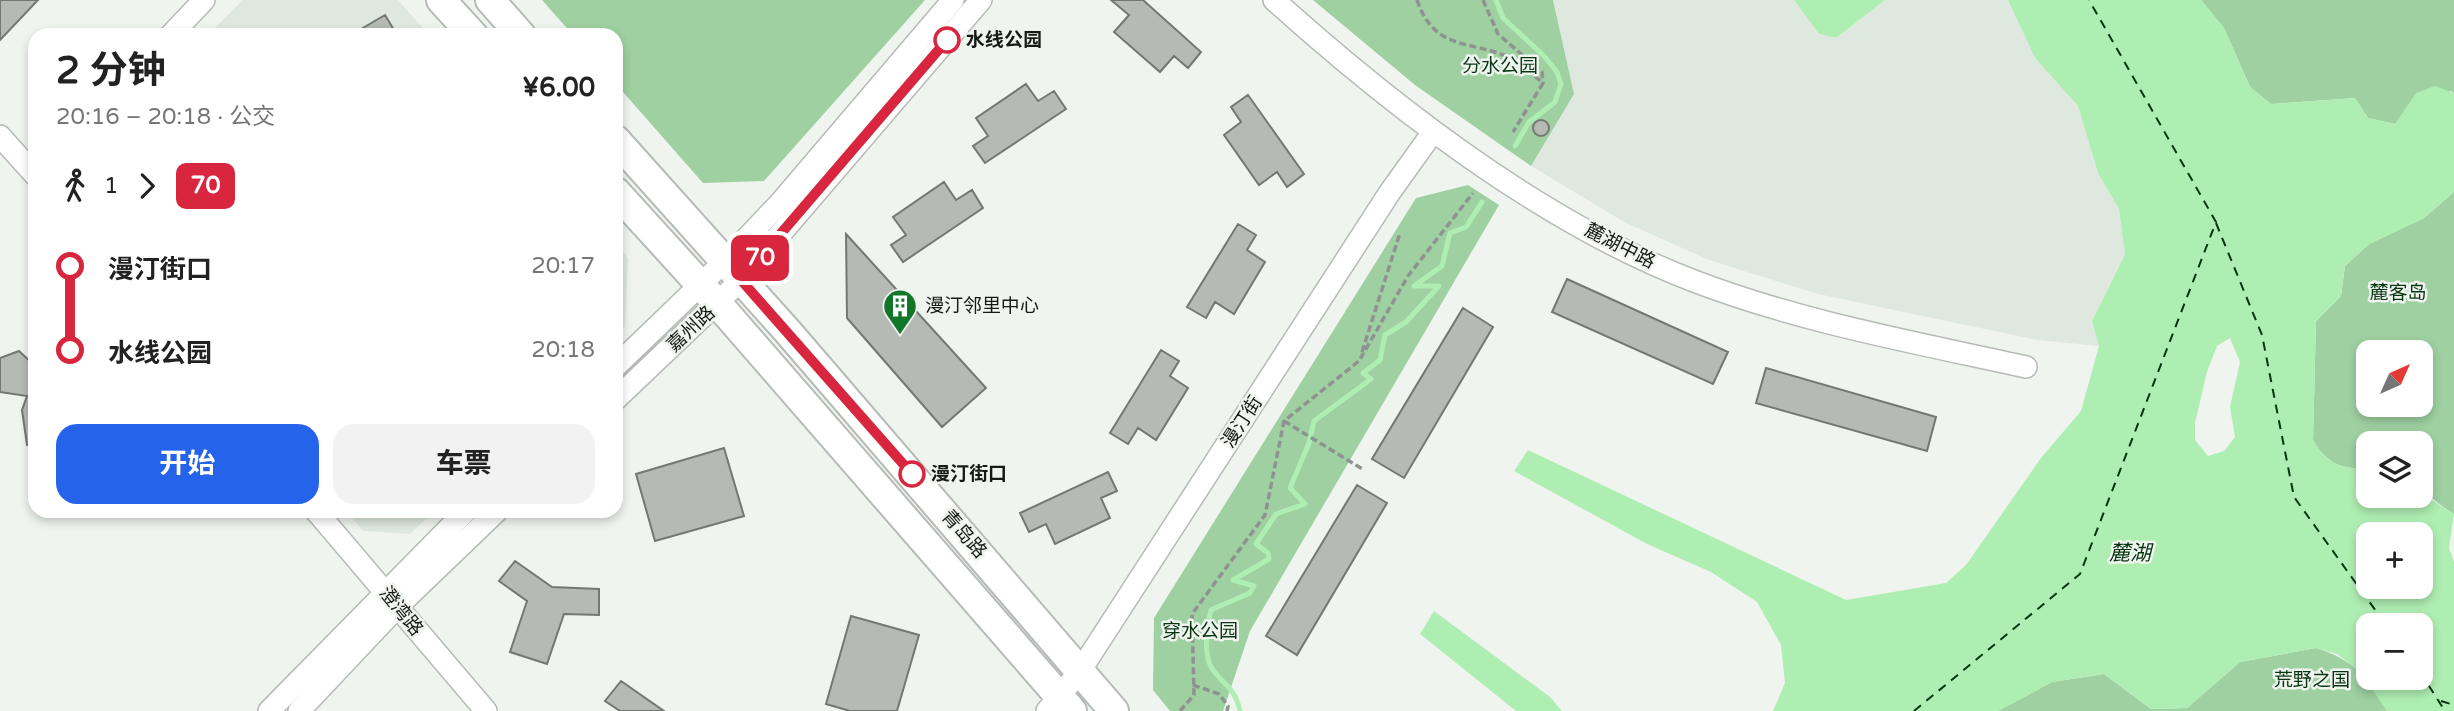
<!DOCTYPE html>
<html lang="zh">
<head>
<meta charset="utf-8">
<style>
  body { margin:0; font-family:"Varela Round","Noto Sans SC",sans-serif; background:#f2f2f2; color:#222; height:100vh; display:flex; flex-direction:column; font-size:26px; white-space:nowrap }
  * { box-sizing:border-box; margin:0 }
  p { font-size:23px; color:#767676 }
  .icon { flex:none; width:38px; height:38px; fill:none; stroke:currentColor; stroke-width:2; stroke-linecap:round; stroke-linejoin:round }
  .map { position:relative; flex:1; overflow:hidden }
  .details { position:absolute; left:28px; top:28px; width:595px; height:490px; display:flex; flex-direction:column; background:#fff; border-radius:21px; box-shadow:0 4px 10px #0003 }
  .details>* { flex:none }
  .badge { padding:0 14px; border-radius:10px; font-size:24px; line-height:46px }
  .needle { width:46px; rotate:45deg }
  .controls { position:absolute; left:2356px; top:340px; display:grid; gap:14px }
  .controls a { display:grid; place-items:center; width:77px; height:77px; border-radius:14px; background:#fff; box-shadow:0 4px 10px #0003; font-size:35px }
  .map>.badge { position:absolute; translate:-50% -50%; box-shadow:0 0 0 4px #fff }
  .legs { display:flex; align-items:center; gap:10px; height:77px; padding:0 28px; font-size:23px }
  .legs p { margin-inline-start:auto }
  .headline { display:flex; align-items:center; justify-content:space-between; height:119px; padding:0 28px }
  h1 { font-size:38px; font-weight:700; line-height:52px }
  .button { display:flex; gap:14px; margin-top:auto; padding:14px 28px }
  .button a { flex:1; height:80px; border-radius:21px; background:#2563eb; color:#fff; font-size:28px; font-weight:700; line-height:80px; text-align:center }
  .button a+a { background:#f2f2f2; color:#222 }
  ul { padding:0 28px; list-style:none }
  li { display:flex; align-items:center; gap:24px; height:84px; font-size:26px }
  li i { display:grid; place-items:center; width:10px; height:100%; margin:0 9px; background:currentColor }
  li i::after { content:''; width:18px; height:18px; margin:-9px; border:5px solid; border-radius:50%; background:#fff }
  li p { margin-inline-start:auto }
  li:first-child i { background:linear-gradient(#0000 50%,currentColor 0) }
  li:last-child i { background:linear-gradient(currentColor 50%,#0000 0) }
  .map>svg:first-child { display:block }
  .built { fill:#dee8de }
  .green { fill:#9ed0a1; fill-rule:evenodd }
  .water { fill:#afeeb2; fill-rule:evenodd }
  .lines { fill:none; stroke-linecap:round; stroke-linejoin:round }
  .stream { stroke:#afeeb2; stroke-width:5 }
  .ferry { stroke:#06340f; stroke-width:2; stroke-dasharray:9 7; stroke-linecap:butt }
  .building { fill:#b5bab5; stroke:#747874; stroke-width:2 }
  .minor-casing { stroke:#b7bbb7; stroke-width:24 }
  .major-casing { stroke:#b7bbb7; stroke-width:32 }
  .path { stroke:#8f938f; stroke-width:3.5; stroke-dasharray:7 3.5; stroke-linecap:butt }
  .minor { stroke:#fff; stroke-width:21 }
  .major { stroke:#fff; stroke-width:28 }
  .line-1-casing { stroke:#fff; stroke-width:16 }
  .line-1 { stroke:#d7263d; stroke-width:10 }
  .stop-1-dot { fill:#fff; stroke:#d7263d; stroke-width:3.5 }
  .labels { text-anchor:middle; dominant-baseline:central; stroke-width:5; stroke-linejoin:round; paint-order:stroke }
  .stop-label { font-size:19px; font-weight:bold; fill:#171917; stroke:#eff4ef; text-anchor:start }
  .park-label { font-size:19px; fill:#083611; stroke:#eff4ef }
  .street-label { font-size:19px; fill:#171917; stroke:#eff4ef }
  .poi-label { font-size:19px; fill:#171917; stroke:#eff4ef; text-anchor:start }
  .water-label { font-size:21px; font-style:italic; fill:#06340f; stroke:#eff4ef }
</style>
</head>
<body>
<div class="map">
<svg width="2454" height="711" viewBox="0 0 2454 711">
  <rect width="100%" height="100%" fill="#eff4ef"/>
  <path class="built" d="M243,0h155l31,35h-221z
    M1553,0h241l25,34 17,4 49,-38h123l27,58 43,48 20,67 21,36 6,45 -33,67 7,25 -62,-6 -219,-46 -109,-34 -85,-38 -93,-56 43,-72z
    M616,245l12,13 -3,69 -9,9z
    M346,511h88l-24,23 -47,-3z"/>
  <path class="green" d="M542,0h383l-161,181 -61,2 -87,-99v-49h-43z
    M1313,0h240l21,94 -43,72 -116,-81z
    M2201,0h253v93l-3,-2 -56,33 -27,-6 -13,-20 -84,6 -21,-17 -26,-59z
    M1468,185l31,20 -249,426 -27,80h-53l-17,-21 1,-72 262,-420z
    M2454,192v322c-38,-25 -34,-28 -34,-71h-52v24c-26,4 -42,-4 -55,-27l3,-119 25,-25 4,-30 24,-22 55,-26zM2368,352h52v52h-52z
    M2316,648c29,8 62,32 71,63h-389l54,-29 52,-8 47,35 36,-1 53,-46z"/>
  <path class="water" d="M1794,0h91l-49,38 -17,-4z
    M2008,0h193l23,28 26,59 21,17 84,-6 13,20 27,6 21,-31 19,-7 19,7v99l-30,26 -55,26 -24,22 -4,30 -25,25 -3,119c13,23 29,31 55,27v28h52v-10l10,14 24,15 -5,34 5,14v149h-67l-26,-38 -24,-19 -21,-6 -76,14 -53,46 -36,1 -47,-35 -52,8 -54,29h-225l12,-28 -4,-38 -24,-43 -46,-30 -64,-28 -133,-73 14,-21 318,150 100,-17 20,-18 75,-107 40,-47 18,-65 -7,-25 33,-67 -6,-45 -21,-36 -20,-67 -43,-48zM2230,338l10,24 -10,45 5,30 -11,14 -16,5 -13,-16v-17l12,-51 10,-26zM2368,534h52v52h-52zM2368,625h52v52h-52z
    M1434,611l116,86 12,14h-46l-96,-77z"/>
  <g class="lines">
    <path class="stream" d="M1496,0l7,18 41,38 13,16 4,12 -6,18 -26,20 -14,24
      M1240,711c-5,-23 -14,-24 -27,-41 -11,-15 -6,-43 -2,-60l39,-17 4,-7 -21,-6 36,-21 -1,-6 -12,-9 20,-30 29,-10 -15,-16 19,-45 5,-22 57,-42 -8,-6 17,-13 5,-25 21,-13 33,-36h-25l28,-20 8,-33 16,-6 16,-25"/>
    <path class="ferry" d="M2216,223l46,112 32,162 92,128
      M2420,672l25,39
      M2441,701l13,4
      M1914,711l166,-137 136,-352 -127,-222"/>
  </g>
  <path class="building" d="M0,0h38l-38,40z
    M1111,0h32l58,52 -13,16 -14,-12 -14,16 -46,-40 15,-17z
    M385,15l12,20h-46z
    M1026,84l12,17 16,-10 12,18 -81,54 -12,-17 15,-10 -12,-18z
    M1248,95l56,79 -17,13 -10,-15 -18,13 -35,-50 17,-13 -10,-15z
    M1533 128a8 8 0 1 1 16 0a8 8 0 1 1-16 0Z
    M944,182l12,18 16,-10 11,18 -80,54 -12,-17 15,-10 -13,-18z
    M1238,224l18,11 -9,15 18,12 -31,52 -19,-12 -9,16 -19,-11z
    M846,234l140,154 -44,39 -95,-109z
    M1567,279l161,73 -15,32 -161,-72z
    M1463,308l30,19 -89,151 -32,-19z
    M1161,350l18,11 -9,15 18,12 -32,52 -18,-12 -10,16 -18,-11z
    M19,351l16,15v79h-8l-5,-35 5,-14 -27,-4v-34z
    M1766,368l170,49 -9,34 -171,-48z
    M724,448l20,68 -89,25 -19,-67z
    M1108,472l9,19 -16,7 9,20 -55,26 -9,-20 -17,8 -9,-19z
    M1357,485l30,18 -90,152 -31,-19z
    M515,561l37,26 47,2v26l-35,-1 -17,50 -37,-12 17,-51 -28,-20z
    M851,616l68,19 -22,76h-47l-24,-7z
    M621,681l43,30h-44l-15,-10z"/>
  <g class="lines">
    <g class="minor-casing">
      <path id="minor" d="M1274,0c120,108 268,223 420,281 107,41 219,61 332,86
        M171,35l33,-35
        M0,136l35,39
        M616,366l109,-105 55,-58 173,-203
        M616,399l125,-119 240,-280
        M316,511l170,200
        M269,711l197,-200
        M299,711l99,-105 99,-95
        M1047,711l33,-40 310,-479 43,-60"/>
    </g>
    <g class="major-casing">
      <path id="major" d="M441,0l32,35
        M490,0l31,35
        M616,140l173,193 325,378
        M616,192l102,112 354,407"/>
    </g>
    <path class="path" d="M1417,0c18,53 55,39 96,59 10,6 20,16 30,24l-30,49
      M1483,0l15,34 44,38 1,11
      M1362,352l38,-119
      M1284,421l80,49
      M1193,685l26,9 9,12 -1,5
      M1180,711l14,-16 -2,-81 73,-99 19,-94 75,-60 49,-85 65,-83"/>
    <use href="#minor" class="minor"/>
    <use href="#major" class="major"/>
  </g>
  <g class="lines">
    <g class="line-1-casing">
      <path id="line-1" d="M912,474l-171,-194 206,-240"/>
    </g>
    <use href="#line-1" class="line-1"/>
  </g>
  <defs>
    <g id="building-pin" transform="scale(1.75)"><path d="M0 17L-7.5 6A9.5 9.5 0 1 1 7.5 6Z" fill="#137729" stroke="#eff4ef"/><path d="M-4-6H4V6H1V3H-1V6H-4ZM-2.5-4.3h1.7v1.8h-1.7ZM.8-4.3h1.7v1.8H.8ZM-2.5-1h1.7V.8h-1.7ZM.8-1h1.7V.8H.8Z" fill="#fff"/></g>
  </defs>
  <g fill-rule="evenodd">
    <use href="#building-pin" x="900" y="306"/>
  </g>
  <g class="stop-1-dot">
    <circle cx="947" cy="40" r="12"/>
    <circle cx="912" cy="474" r="12"/>
  </g>
  <g class="labels">
    <g class="stop-label">
      <text x="966" y="40">水线公园</text>
      <text x="931" y="474">漫汀街口</text>
    </g>
    <g class="park-label">
      <text x="1500" y="66">分水公园</text>
      <text x="2398" y="293">麓客岛</text>
      <text x="1200" y="631">穿水公园</text>
      <text x="2312" y="680">荒野之国</text>
    </g>
    <g class="street-label">
      <text transform="translate(1620 246) rotate(27)">麓湖中路</text>
      <text transform="translate(691 329) rotate(-43)">嘉州路</text>
      <text transform="translate(1242 422) rotate(-57)">漫汀街</text>
      <text transform="translate(964 534) rotate(49)">青岛路</text>
      <text transform="translate(401 611) rotate(51)">澄湾路</text>
    </g>
    <g class="poi-label">
      <text x="925" y="306">漫汀邻里中心</text>
    </g>
    <g class="water-label">
      <text x="2130" y="553">麓湖</text>
    </g>
  </g>
</svg>
<div class="controls">
<a><svg class="needle" viewBox="-14 -14 28 28"><path d="M0-13l5 13h-10z" fill="#e53935"/><path d="M0 13l5-13h-10z" fill="#767676"/></svg></a>
<a><svg class="icon" aria-label="layers" viewBox="0 0 24 24"><path d="M12 4l9 5-9 5-9-5zM3 14l9 5 9-5"/></svg></a>
<a>+</a>
<a>−</a>
</div>
<b class="badge" style="left:760px;top:258px;background:#d7263d;color:#fff">70</b>
<section class="details">
<div class="headline"><div><h1>2 分钟</h1><p>20:16 – 20:18 · 公交</p></div><b>¥6.00</b></div>
<div class="legs"><svg class="icon" aria-label="walk" viewBox="0 0 24 24"><circle cx="13" cy="4" r="2"/><path d="M13 8l-2 6 4 7M11 14l-3 7M7 12l3-4h3l4 4"/></svg>1<svg class="icon" aria-label="forward" viewBox="0 0 24 24"><path d="M9 5l7 7-7 7"/></svg><b class="badge" style="background:#d7263d;color:#fff">70</b></div>
<ul>
<li><i style="color:#d7263d"></i><b>漫汀街口</b><p>20:17</p></li>
<li><i style="color:#d7263d"></i><b>水线公园</b><p>20:18</p></li>
</ul>
<div class="button"><a>开始</a><a>车票</a></div>
</section>
</div>
</body>
</html>
